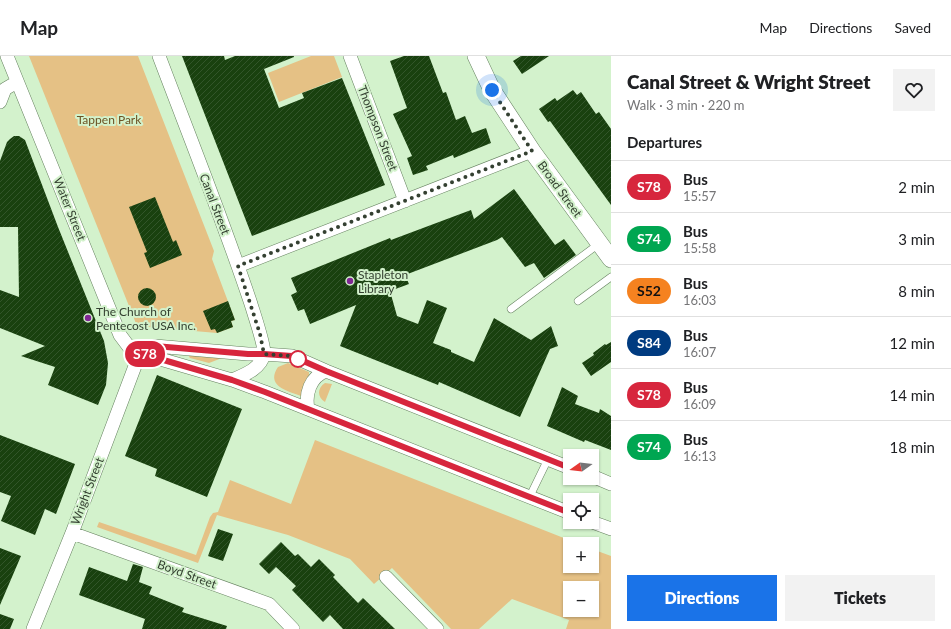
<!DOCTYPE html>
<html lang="en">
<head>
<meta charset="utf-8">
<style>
  body { margin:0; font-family:Lato,sans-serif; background:#f2f2f2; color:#202124; height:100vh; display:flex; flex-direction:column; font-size:15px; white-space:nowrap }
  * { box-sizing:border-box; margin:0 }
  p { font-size:13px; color:#757577 }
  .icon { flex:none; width:22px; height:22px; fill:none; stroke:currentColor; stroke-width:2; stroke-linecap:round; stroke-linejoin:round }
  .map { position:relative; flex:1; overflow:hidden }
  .panel { display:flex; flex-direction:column; background:#fff; width:340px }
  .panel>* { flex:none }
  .badge { padding:0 8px; border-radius:13px; font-size:14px; line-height:26px }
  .needle { width:26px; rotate:256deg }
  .tools { position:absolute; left:563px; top:393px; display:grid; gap:8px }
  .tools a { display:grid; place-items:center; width:36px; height:36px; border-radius:0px; background:#fff; box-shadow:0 1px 3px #0004; font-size:20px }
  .you { position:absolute; width:20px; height:20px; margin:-10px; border:3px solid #fff; border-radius:50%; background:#1a73e8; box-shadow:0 0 0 6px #1a73e833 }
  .map>.badge { position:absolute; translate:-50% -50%; box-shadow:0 0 0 2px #fff }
  h2 { padding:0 16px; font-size:15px; line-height:36px }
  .round { display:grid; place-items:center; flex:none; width:42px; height:42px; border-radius:0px; background:#f2f2f2 }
  .headline { display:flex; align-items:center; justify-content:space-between; height:68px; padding:0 16px }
  h1 { font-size:19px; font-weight:800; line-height:30px }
  .primary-button { display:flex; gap:8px; margin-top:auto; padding:8px 16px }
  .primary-button a { flex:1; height:46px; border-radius:0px; background:#1a73e8; color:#fff; font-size:16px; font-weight:800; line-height:46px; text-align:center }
  .primary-button a+a { background:#f2f2f2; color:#202124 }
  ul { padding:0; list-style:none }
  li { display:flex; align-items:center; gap:12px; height:52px; padding:0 16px; border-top:1px solid #e0e0e0 }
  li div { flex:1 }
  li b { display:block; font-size:15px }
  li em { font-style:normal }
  li .badge { min-width:44px; font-weight:700; text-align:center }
  header { display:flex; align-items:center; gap:24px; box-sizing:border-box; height:56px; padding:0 20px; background:#fff; border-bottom:1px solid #e0e0e0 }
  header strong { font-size:19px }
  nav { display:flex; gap:22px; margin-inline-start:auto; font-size:14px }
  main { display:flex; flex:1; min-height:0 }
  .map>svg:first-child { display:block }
  .green { fill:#e5c185; fill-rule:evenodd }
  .building { fill:url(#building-hatch) }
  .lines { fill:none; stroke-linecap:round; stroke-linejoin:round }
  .service-casing { stroke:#668260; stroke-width:8 }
  .minor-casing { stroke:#668260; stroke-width:14 }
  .tertiary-casing { stroke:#668260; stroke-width:18 }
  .service { stroke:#fff; stroke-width:7 }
  .minor { stroke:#fff; stroke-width:13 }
  .tertiary { stroke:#fff; stroke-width:17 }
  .line-casing { stroke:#fff; stroke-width:9 }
  .line { stroke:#d7263d; stroke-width:6 }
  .walk { stroke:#344031; stroke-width:4; stroke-dasharray:0 7.2 }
  .poi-dot { fill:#802794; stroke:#d3f2cc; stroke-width:1.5 }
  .stop-dot { fill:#fff; stroke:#d7263d; stroke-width:2 }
  .labels { text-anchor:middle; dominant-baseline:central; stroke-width:4; stroke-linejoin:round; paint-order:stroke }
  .park-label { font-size:12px; fill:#6c5223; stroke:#d3f2cc }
  .street-label { font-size:12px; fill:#344031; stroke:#d3f2cc }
  .poi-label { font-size:12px; fill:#344031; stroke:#d3f2cc; text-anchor:start }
</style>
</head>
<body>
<header>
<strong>Map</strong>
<nav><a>Map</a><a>Directions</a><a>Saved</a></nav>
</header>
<main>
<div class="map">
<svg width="611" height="573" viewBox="0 0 611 573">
  <defs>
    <pattern id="building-hatch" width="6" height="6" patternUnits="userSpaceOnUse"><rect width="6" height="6" fill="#19410f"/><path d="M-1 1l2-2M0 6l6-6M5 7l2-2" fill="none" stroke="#32552a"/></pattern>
  </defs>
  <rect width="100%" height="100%" fill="#d3f2cc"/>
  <path class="green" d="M29,0h109l76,195 -2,8 23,61 -4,1 2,6 -16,6 -80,-7z
    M311,0h23l8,21 -63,25 -11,-29z
    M188,299l34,3 -13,5 -19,-5z
    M288,307l21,9v3l-8,21c-13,-5 -36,-10 -23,-29z
    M325,327l7,1 -7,18c-8,-5 -8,-14 0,-19z
    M315,384l264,104h-9v22h22v-17l19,7v73h-45l3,-9 -57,-21 -33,30h-28l-59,-61 -18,16 -24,-25 -62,-24 -71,-20 -19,48 -101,-36 2,-5 97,33 14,-38 3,-4 5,-1 12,-32 61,24zM570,532h22v22h-22z"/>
  <path class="building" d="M182,0h42l1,4 10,-4h59v1l-30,12 15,39 25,-10 -2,-5 40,-15 43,107 -133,51z
    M404,0h25l14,37 3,-1 10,28 9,-4 7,17 14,-5 5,15 -37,15 -1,-3 -27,11 2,4 -15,5 -6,-17 5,-2 -19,-42 14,-6 -17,-47z
    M521,0h28l-27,18 -9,-13z
    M573,34l4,5 4,-3 15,22 3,-2 12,17v76l-61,-84 -2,1 -9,-13 16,-11 2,3z
    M14,80h5l6,4 33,87 46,114 4,22 -2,22 -8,20 -50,-20 7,-18 -34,-11 24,-10 -45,-18v-38l19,7 -1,-70h-18v-66l7,-19 3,-3z
    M514,133l41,56 9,-6 12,16 -32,23 -10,-15 -9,4 -23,-30 -5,3 -92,35 4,9 -19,7 7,25 21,8 9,-24 20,8 -14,35 18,7v2l23,10 20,-44 37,22 20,-14 7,20 -8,3 -30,68 -81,-35 -1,3 -98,-39 16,-41 -46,19 -6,-15 -6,2 -7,-16 6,-3 -6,-14 99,-40 1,2 80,-30 3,9z
    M155,141l18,45 3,-2 6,15 -32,13 -6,-15 3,-1 -18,-45z
    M138 241a9 9 0 1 1 18 0a9 9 0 1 1-18 0Z
    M228,245l7,19 -4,1 2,6 -16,6 -2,-4 -4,1 -8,-19z
    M611,286v20l-20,14 -9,-13 12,-8 -1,-2 12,-9 1,1z
    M157,319l85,34 -35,88 -52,-21 2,-7 -32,-13z
    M562,331l16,9 -3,8 24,9 1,-4 11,7v34l-26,-10 -1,2 -37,-16z
    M0,379l75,29 -19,50 -11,-5 -10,26 -34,-14 10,-25 -11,-4z
    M218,473l15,5 -10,27 -15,-5z
    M281,486l14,14 3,-2 13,13 8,-8 16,16 -2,2 25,26 5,-5 32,31h-52l-13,-14 -7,7 -31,-32 4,-4 -20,-19 -7,7 -10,-10z
    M0,492l21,8 -21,49z
    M133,508l10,3 -4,15 13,5 -3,7 35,14 -2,4 45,14 -1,3h-84l3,-10 -66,-24 10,-28 38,14z
    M0,558l14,5 -4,10h-10z"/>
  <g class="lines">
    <g class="service-casing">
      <path id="service" d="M578,245l33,-24
        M511,253l89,-66
        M529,442l19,-39"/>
    </g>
    <g class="minor-casing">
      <path id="minor" d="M7,0l113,279 9,12 14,7 89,26 33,12 305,121
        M159,0c31,82 64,164 92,248 3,10 14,42 13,50 -3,15 -20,21 -32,26
        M350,0l55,145
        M0,46l5,-13 12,-7
        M238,210l294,-115
        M308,353c-3,-15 2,-32 18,-38
        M592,420l19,8
        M592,466l19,7
        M72,477l197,71 24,25
        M386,521l51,52
        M33,573l39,-96 63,-167 8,-12 12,-8 93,8h16l28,2 34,15 244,97"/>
    </g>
    <g class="tertiary-casing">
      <path id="tertiary" d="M476,0l16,34 40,61 79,108"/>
    </g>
    <use href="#service" class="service"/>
    <use href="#minor" class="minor"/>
    <use href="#tertiary" class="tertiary"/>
  </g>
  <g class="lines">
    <g class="line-casing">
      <path id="line" d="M570,412l-244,-97 -34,-15 -28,-2h-16l-93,-8 -12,8 89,26 33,12 305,121"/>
    </g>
    <use href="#line" class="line"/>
    <path class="walk" d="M298,303l5,2 -11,-5 -28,-2 -4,-20 -22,-68 294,-115 -40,-61"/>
  </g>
  <g class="poi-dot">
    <circle cx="350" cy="225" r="4"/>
    <circle cx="88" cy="262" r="4"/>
  </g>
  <circle class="stop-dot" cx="298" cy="303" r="8"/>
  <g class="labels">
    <g class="park-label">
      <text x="109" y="63">Tappen Park</text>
    </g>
    <g class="street-label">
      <text transform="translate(378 72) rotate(69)">Thompson Street</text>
      <text transform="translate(560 133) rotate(54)">Broad Street</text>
      <text transform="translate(215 148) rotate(69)">Canal Street</text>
      <text transform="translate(70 153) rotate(68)">Water Street</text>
      <text transform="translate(87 435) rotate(-69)">Wright Street</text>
      <text transform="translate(187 518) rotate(20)">Boyd Street</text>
    </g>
    <g class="poi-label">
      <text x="358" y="218">Stapleton<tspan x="358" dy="14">Library</tspan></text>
      <text x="96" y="255">The Church of<tspan x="96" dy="14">Pentecost USA Inc.</tspan></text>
    </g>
  </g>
</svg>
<div class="tools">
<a><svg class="needle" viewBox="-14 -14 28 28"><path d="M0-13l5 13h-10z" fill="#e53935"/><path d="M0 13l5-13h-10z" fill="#757577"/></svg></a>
<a><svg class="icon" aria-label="locate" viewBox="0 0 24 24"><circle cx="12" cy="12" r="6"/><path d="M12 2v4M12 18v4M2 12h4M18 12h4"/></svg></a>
<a>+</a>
<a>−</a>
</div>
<div class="you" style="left:492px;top:34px"></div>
<b class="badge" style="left:145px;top:298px;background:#d7263d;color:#fff">S78</b>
</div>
<section class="panel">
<div class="headline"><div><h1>Canal Street &amp; Wright Street</h1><p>Walk · 3 min · 220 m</p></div><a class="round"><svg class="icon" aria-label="heart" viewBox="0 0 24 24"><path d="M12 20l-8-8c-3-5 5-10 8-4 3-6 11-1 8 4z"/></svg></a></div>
<h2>Departures</h2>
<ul>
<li><span class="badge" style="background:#d7263d;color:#fff">S78</span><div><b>Bus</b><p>15:57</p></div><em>2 min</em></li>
<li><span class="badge" style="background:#00a651;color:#fff">S74</span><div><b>Bus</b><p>15:58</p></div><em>3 min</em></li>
<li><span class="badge" style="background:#f58220;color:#111">S52</span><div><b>Bus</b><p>16:03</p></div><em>8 min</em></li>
<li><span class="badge" style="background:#003b80;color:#fff">S84</span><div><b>Bus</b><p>16:07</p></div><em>12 min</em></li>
<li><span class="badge" style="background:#d7263d;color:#fff">S78</span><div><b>Bus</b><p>16:09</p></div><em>14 min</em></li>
<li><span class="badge" style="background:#00a651;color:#fff">S74</span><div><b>Bus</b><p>16:13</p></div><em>18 min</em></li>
</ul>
<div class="primary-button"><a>Directions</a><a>Tickets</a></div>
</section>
</main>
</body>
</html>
